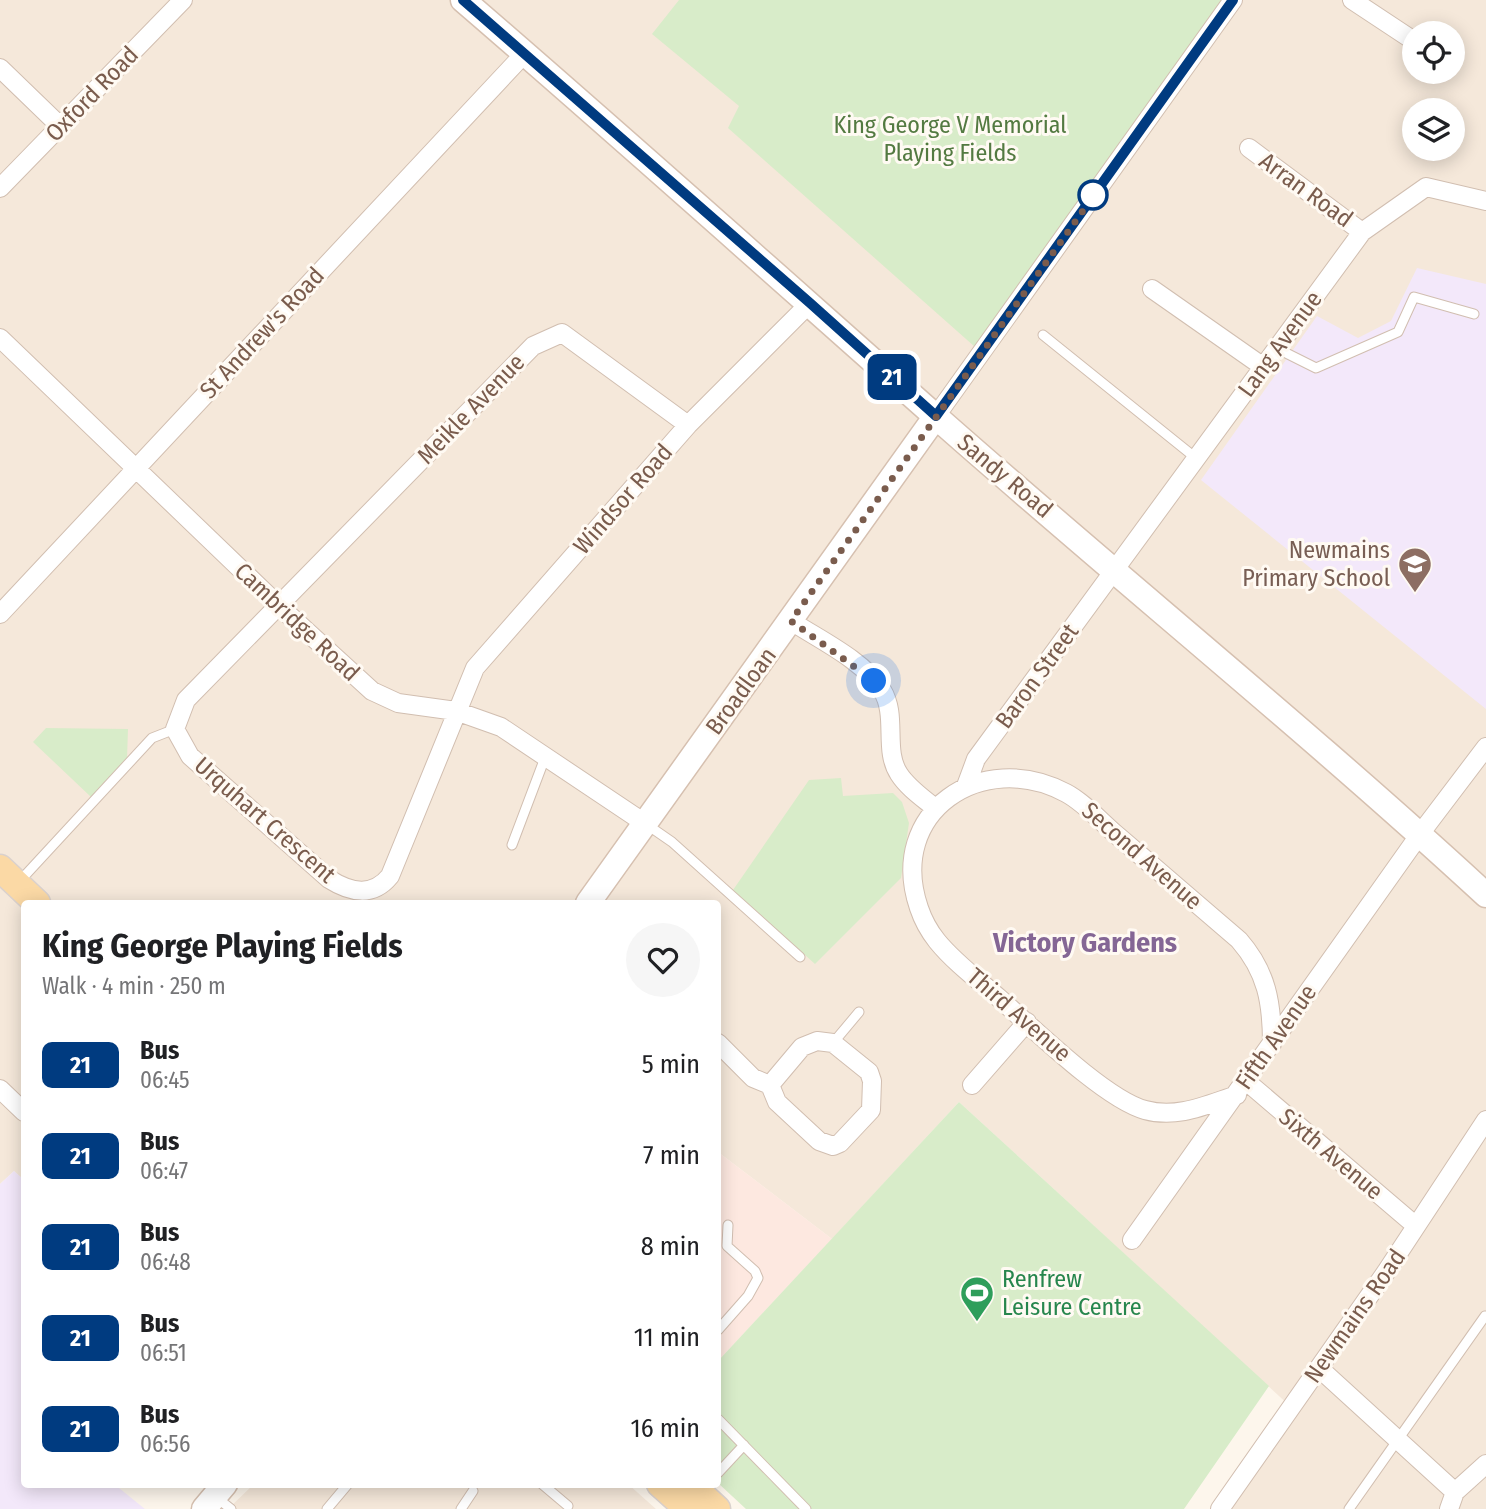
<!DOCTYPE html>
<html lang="en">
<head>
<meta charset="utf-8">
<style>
  body { margin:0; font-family:"Fira Sans Condensed",sans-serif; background:#f6f6f6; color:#202124; height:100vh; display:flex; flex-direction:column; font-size:26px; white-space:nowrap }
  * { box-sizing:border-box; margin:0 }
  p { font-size:23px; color:#757577 }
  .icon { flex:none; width:38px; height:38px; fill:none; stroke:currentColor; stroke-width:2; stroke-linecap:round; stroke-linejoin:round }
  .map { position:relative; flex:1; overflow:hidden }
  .details { position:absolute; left:21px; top:900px; width:700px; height:588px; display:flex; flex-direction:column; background:#fff; border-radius:7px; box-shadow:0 4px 18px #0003 }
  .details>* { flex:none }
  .badge { padding:0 14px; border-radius:10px; font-size:24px; line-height:46px }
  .fabs { position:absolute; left:1402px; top:21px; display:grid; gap:14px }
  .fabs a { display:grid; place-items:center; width:63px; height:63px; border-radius:50%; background:#fff; box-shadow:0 4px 18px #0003; font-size:35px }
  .you { position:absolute; width:35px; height:35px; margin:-18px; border:5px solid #fff; border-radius:50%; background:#1a73e8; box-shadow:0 0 0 10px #1a73e833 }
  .map>.badge { position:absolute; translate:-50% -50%; box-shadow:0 0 0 4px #fff }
  .round { display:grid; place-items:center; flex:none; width:74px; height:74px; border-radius:37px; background:#f6f6f6 }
  .headline { display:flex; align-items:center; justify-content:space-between; height:119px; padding:0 21px }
  h1 { font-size:33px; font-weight:700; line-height:52px }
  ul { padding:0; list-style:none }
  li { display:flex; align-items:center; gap:21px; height:91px; padding:0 21px }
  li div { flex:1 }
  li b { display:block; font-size:26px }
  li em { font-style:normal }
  li .badge { min-width:77px; font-weight:700; text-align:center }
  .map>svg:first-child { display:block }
  .residential { fill:#f5e8da; fill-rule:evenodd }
  .commercial { fill:#fde8e0 }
  .education { fill:#f3e8fa }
  .green { fill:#d8ecc9 }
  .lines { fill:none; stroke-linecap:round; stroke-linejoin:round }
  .lane-casing { stroke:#d1beb0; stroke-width:11 }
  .street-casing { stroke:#d1beb0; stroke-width:20 }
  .secondary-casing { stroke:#d6c0b0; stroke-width:27 }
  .primary-casing { stroke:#dad1cd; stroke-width:29 }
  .lane { stroke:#fff; stroke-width:9 }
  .street { stroke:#fff; stroke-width:18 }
  .secondary { stroke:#fff; stroke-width:24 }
  .primary { stroke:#fbd9a5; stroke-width:26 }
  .line-casing { stroke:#fff; stroke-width:16 }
  .line { stroke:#003b80; stroke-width:10 }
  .walk { stroke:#7a5c4d; stroke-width:7; stroke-dasharray:0 12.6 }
  .stop-dot { fill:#fff; stroke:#003b80; stroke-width:3.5 }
  .labels { text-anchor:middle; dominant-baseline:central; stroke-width:6; stroke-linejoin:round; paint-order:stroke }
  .street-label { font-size:24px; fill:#7a5c4d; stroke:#fffaf3 }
  .park-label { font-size:24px; fill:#537a41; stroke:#fffaf3 }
  .education-label { font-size:24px; fill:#785e54; stroke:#fffaf3; text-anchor:end }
  .leisure-label { font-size:24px; fill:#27864d; stroke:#fffaf3; text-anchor:start }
  .quarter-label { font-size:28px; font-weight:bold; fill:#846695; stroke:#fffaf3 }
</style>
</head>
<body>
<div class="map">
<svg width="1486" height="1509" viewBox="0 0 1486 1509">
  <rect width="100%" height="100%" fill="#fdf6ec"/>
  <path class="residential" d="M0,0h1486v1509h-266l71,-102 -332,-305 -127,137 -114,-87v-249h-694v277l-10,-9 -14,13zM1414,33h38v39h-38zM1414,110h38v39h-38z
    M254,1484h374l28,25h-428z"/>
  <path class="commercial" d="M718,1152l114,87 -114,122z"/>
  <path class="education" d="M1417,268l69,16v425l-285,-229 116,-164 41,22 33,-17z
    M14,1171l10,9v304h90l31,25h-145v-325z"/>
  <path class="green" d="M679,0h546l-250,347 -247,-219 11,-22 -87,-72z
    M46,728l82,1 -1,30 -36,38 -58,-55z
    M841,778l2,18 50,-3 9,9 7,21 -8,55 -86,86 -82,-74 76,-110z
    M959,1102l310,284 -85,123h-438l-28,-26v-122z"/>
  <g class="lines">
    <g class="lane-casing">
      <path id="lane" d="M1043,335l154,124
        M1276,348l40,20 82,-36 16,-35 60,17
        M646,824l26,18 128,115
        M512,845l34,-90
        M18,883l134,-145 23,-9
        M833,1043l26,-31
        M718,1330l30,-34 10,-18 -3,-7 -28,-25 1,-21
        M718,1419l88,90
        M718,1473l26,-28
        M542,1484l26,22
        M216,1497l15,12
        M327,1509l21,-25
        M461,1509l12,-18
        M1349,1509l136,-193"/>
    </g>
    <g class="street-casing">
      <path id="street" d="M1352,0l62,41
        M0,68l60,58
        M1249,148l113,84
        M0,188l183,-188
        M1152,289l110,77
        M0,338l279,268 93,85 26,12 58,8 45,16 145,97
        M936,416l297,-416
        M688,425l-126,-92 -29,13 -347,354 -11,29 15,27 139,123c22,14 44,18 61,-3l85,-208 213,-243 122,-122
        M0,614l525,-561
        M791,621c29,19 72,39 91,69 16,26 1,60 17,84 9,14 24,24 36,34
        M966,786l10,-27 386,-527 64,-45 60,14
        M817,1041l16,2 36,29 3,9 -1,29 -31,33 -7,3 -14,-5 -42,-39 -7,-17 32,-38z
        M718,1043l35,35 17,7
        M1246,1081l170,145
        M972,1085l55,-63
        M0,1089l24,23
        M1237,1095c-31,10 -60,24 -92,15 -40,-11 -112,-82 -146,-112 -21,-18 -45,-36 -62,-57 -8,-10 -14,-21 -18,-33 -33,-96 63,-160 147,-115 19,10 36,30 53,44 40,34 80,69 120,103 28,32 33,63 33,104
        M1132,1240l288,-406 66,-87
        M1319,1368l136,124
        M1220,1509l166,-237 100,-152
        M1449,1509l6,-17 31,-28"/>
    </g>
    <g class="secondary-casing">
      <path id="secondary" d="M463,0c159,137 315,277 471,415 183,162 373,315 552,480
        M588,903l348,-487
        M204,1509l21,-25"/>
    </g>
    <g class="primary-casing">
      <path id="primary" d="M0,868l37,35
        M660,1484l28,25
        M690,1484l27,25"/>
    </g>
    <use href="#lane" class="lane"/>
    <use href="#street" class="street"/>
    <use href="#secondary" class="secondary"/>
    <use href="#primary" class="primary"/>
  </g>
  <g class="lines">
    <g class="line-casing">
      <path id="line" d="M463,0l347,303 126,113 297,-416"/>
    </g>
    <use href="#line" class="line"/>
    <path class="walk" d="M874,681l-83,-60 306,-430 -4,4"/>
  </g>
  <defs>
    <g id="school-pin" transform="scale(1.75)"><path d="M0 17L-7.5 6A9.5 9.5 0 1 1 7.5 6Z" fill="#8d6e63" stroke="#fffaf3"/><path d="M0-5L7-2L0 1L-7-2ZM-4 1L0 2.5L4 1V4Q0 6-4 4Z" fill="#fff"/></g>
    <g id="stadium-pin" transform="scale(1.75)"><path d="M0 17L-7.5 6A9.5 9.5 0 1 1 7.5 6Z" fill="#2e9e5b" stroke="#fffaf3"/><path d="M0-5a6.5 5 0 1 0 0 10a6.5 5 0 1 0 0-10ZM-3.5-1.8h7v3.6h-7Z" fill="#fff"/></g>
  </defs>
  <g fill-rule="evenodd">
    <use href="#school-pin" x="1415" y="564"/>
    <use href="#stadium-pin" x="977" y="1293"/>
  </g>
  <circle class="stop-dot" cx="1093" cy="195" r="14"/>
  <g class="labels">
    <g class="street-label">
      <text transform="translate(92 94) rotate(-46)">Oxford Road</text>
      <text transform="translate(1306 190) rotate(36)">Arran Road</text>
      <text transform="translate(262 333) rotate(-47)">St Andrew's Road</text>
      <text transform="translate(1280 344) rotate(-54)">Lang Avenue</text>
      <text transform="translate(471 409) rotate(-46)">Meikle Avenue</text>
      <text transform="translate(1005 476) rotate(40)">Sandy Road</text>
      <text transform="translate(623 499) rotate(-49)">Windsor Road</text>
      <text transform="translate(297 622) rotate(43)">Cambridge Road</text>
      <text transform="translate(1037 676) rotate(-54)">Baron Street</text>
      <text transform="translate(741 691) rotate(-54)">Broadloan</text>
      <text transform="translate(265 820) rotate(41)">Urquhart Crescent</text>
      <text transform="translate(1142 856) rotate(41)">Second Avenue</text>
      <text transform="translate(1019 1015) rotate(41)">Third Avenue</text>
      <text transform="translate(1276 1037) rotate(-55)">Fifth Avenue</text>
      <text transform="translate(1331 1154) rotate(40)">Sixth Avenue</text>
      <text transform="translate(1355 1316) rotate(-55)">Newmains Road</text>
    </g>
    <g class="park-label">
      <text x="950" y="125">King George V Memorial<tspan x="950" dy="28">Playing Fields</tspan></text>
    </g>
    <g class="education-label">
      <text x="1390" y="550">Newmains<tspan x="1390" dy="28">Primary School</tspan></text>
    </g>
    <g class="leisure-label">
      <text x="1002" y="1279">Renfrew<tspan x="1002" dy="28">Leisure Centre</tspan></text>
    </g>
    <g class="quarter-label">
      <text x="1085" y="942">Victory Gardens</text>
    </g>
  </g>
</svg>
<div class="fabs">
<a><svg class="icon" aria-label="locate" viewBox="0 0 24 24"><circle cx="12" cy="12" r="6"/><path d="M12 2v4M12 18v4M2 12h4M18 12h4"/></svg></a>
<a><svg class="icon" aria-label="layers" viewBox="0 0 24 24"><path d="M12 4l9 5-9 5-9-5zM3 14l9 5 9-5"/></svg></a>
</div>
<div class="you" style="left:874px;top:681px"></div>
<b class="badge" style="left:892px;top:377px;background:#003b80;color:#fff">21</b>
<section class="details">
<div class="headline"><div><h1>King George Playing Fields</h1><p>Walk · 4 min · 250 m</p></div><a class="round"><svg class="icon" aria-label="heart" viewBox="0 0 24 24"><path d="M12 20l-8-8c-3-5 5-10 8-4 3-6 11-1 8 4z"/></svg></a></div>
<ul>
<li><span class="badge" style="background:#003b80;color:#fff">21</span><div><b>Bus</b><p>06:45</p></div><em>5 min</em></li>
<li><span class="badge" style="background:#003b80;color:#fff">21</span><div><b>Bus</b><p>06:47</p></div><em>7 min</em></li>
<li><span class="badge" style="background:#003b80;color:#fff">21</span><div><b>Bus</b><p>06:48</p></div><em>8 min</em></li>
<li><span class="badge" style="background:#003b80;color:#fff">21</span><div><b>Bus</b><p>06:51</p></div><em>11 min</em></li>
<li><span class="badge" style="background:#003b80;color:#fff">21</span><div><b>Bus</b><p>06:56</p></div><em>16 min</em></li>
</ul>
</section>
</div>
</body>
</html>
